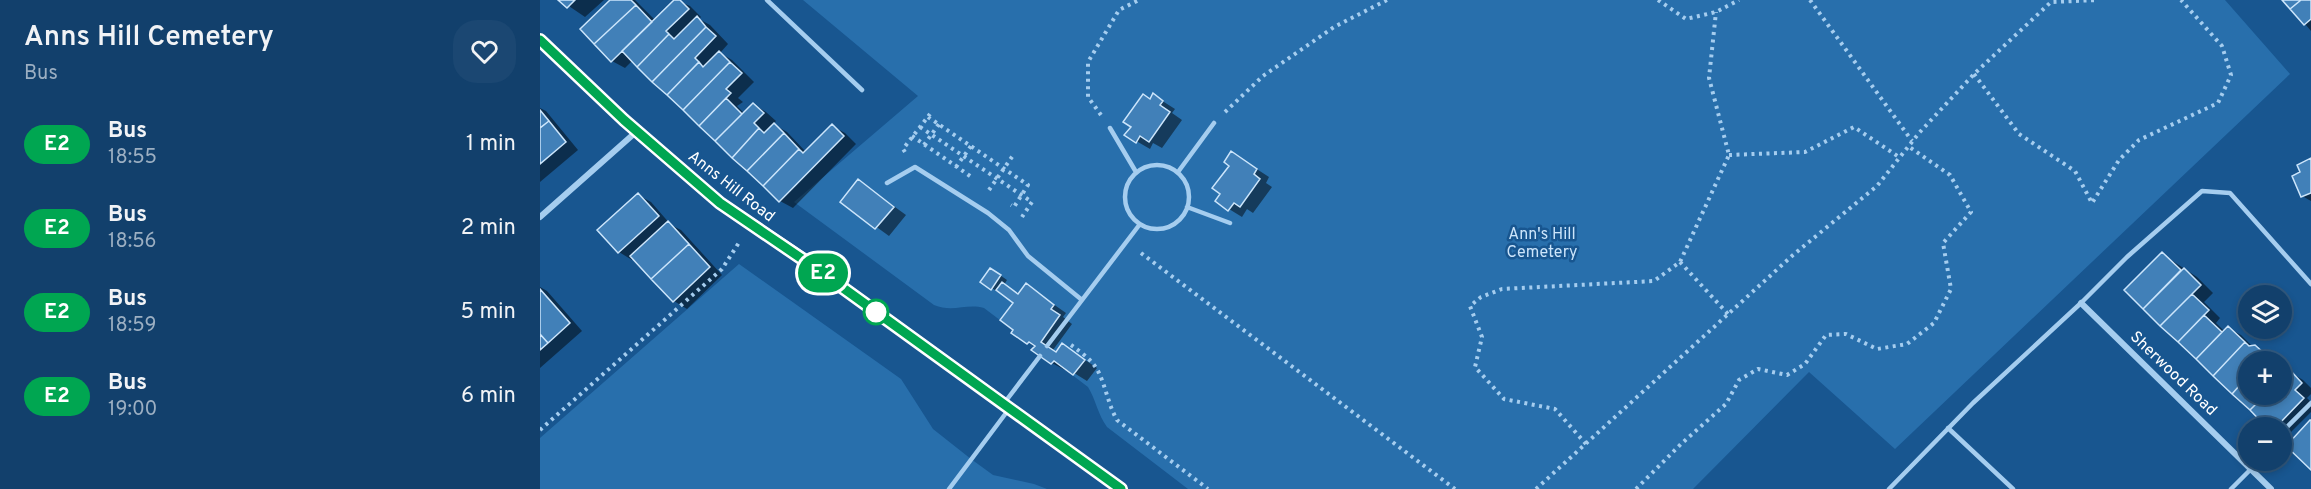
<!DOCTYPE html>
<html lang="en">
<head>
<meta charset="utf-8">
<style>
  body { margin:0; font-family:Overpass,sans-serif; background:#1b4772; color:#f1f3f6; height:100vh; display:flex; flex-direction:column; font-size:22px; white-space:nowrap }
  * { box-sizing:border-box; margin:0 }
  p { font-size:20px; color:#9cafc2 }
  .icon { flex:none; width:33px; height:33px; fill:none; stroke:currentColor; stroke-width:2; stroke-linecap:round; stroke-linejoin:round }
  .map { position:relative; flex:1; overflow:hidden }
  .details { display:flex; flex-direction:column; background:#12406c; width:540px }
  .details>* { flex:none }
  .badge { padding:0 12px; border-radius:20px; font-size:21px; line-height:39px }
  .fabs { position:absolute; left:1698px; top:285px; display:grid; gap:12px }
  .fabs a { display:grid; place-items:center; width:54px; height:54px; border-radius:50%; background:#12406c; box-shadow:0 3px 9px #0003,0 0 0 2px #31597f; font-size:30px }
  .map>.badge { position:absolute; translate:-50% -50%; box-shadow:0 0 0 3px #fff }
  .round { display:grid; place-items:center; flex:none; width:63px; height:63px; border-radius:24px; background:#1b4772 }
  .headline { display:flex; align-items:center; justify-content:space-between; height:102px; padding:0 24px }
  h1 { font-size:28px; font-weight:600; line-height:45px }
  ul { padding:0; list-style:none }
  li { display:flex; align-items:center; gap:18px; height:84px; padding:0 24px }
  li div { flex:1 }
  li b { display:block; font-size:22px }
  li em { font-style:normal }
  li .badge { min-width:66px; font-weight:700; text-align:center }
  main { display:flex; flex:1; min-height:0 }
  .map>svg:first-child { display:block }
  .green { fill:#286fac }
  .shadow { fill:#0007 }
  .building { fill:#4180b8; stroke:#cce5fb; stroke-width:1.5 }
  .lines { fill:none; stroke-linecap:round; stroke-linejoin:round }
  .path { stroke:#a5cdef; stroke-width:4; stroke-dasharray:3 4.5; stroke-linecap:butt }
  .lane { stroke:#a5cdef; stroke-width:4.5 }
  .street { stroke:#a5cdef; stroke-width:6 }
  .secondary { stroke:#d3e8fb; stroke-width:12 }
  .line-casing { stroke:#fff; stroke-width:14 }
  .line { stroke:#00a651; stroke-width:9 }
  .stop-dot { fill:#fff; stroke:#00a651; stroke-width:3 }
  .labels { text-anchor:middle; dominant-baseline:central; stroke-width:5; stroke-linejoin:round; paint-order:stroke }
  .street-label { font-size:16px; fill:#fff; stroke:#185690 }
  .park-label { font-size:16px; fill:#cce5fb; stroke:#185690 }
</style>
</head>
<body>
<main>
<section class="details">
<div class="headline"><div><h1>Anns Hill Cemetery</h1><p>Bus</p></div><a class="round"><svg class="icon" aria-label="heart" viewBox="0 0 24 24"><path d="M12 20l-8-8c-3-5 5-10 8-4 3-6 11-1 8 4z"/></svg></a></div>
<ul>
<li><span class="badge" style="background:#00a651;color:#fff">E2</span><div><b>Bus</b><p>18:55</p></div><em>1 min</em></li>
<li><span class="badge" style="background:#00a651;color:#fff">E2</span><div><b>Bus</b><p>18:56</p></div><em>2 min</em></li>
<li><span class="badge" style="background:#00a651;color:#fff">E2</span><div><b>Bus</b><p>18:59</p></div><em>5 min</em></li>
<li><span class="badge" style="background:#00a651;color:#fff">E2</span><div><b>Bus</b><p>19:00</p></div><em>6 min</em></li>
</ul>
</section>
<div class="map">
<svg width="1771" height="489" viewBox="0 0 1771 489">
  <rect width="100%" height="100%" fill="#185690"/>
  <path class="green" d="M263,0h1422l65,74 -395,375 -86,-77 -116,117h-505l-81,-62c-9,-12 -11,-27 -19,-40l-104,-79c-18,-5 -31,5 -50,-3l-140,-103 124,-106z
    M199,264l162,115 32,50 38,30 22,16 41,9 13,5h-507v-51z"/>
  <path class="shadow" d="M20,0h44l-19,17z
    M73,0h22l21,21 20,-21 14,6 11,11 -2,2 11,6 18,19 -8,9 12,7 22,22 -16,16 5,4 -6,4 7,7 9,-9 13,8 10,9 -3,3 14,8 19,20 26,-26 13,7 11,11 -63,64 -13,-7 -147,-141 -8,8 -13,-7z
    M1745,0h26v31z
    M613,95l22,14 -3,4 10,7 -20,28 -9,-5 -3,6 -24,-14z
    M0,108l6,3 32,39 -38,32z
    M692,153l37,24 -3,6 6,4 -19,26 -6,-4 -5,8 -13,-8z
    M1771,160v41l-9,-5v-23z
    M319,181l47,34 -17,21 -47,-34z
    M98,195l13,7 20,23 10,5 41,45 -35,34 -13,-8 -40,-43 -2,2 -13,-8z
    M1622,254l35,23 16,16 -9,9 16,16 -4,5 8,8 4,-3 13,7 12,12 16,7 7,8h-28v32h34v-19l2,3 6,-6 13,8 8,8v6l-4,4 4,4v10l-26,26 -3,-2v-8h-13l-143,-138z
    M457,273l10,7 -3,5 16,9 6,-9 40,28 -3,4 9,7 -19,26 4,3 6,-8 34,23 -10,13 -21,-13 -1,2 -13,-7 -17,-16 -21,-15 1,-30 -15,-11 -2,1 -16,-10z
    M0,287l7,4 35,40 -42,37z"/>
  <path class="building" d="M18,0h17l-8,8z
    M70,0h21l5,5 -42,39 -14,-15z
    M134,0h6l9,9 -23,22 3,3 -32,33 -15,-16z
    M1742,0h19l-11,9z
    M1761,0h10v19l-7,6 -14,-16z
    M96,5l16,17 -41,40 -17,-18z
    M157,16l9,11 -54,55 -15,-15 32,-33 5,5z
    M166,27l10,9 -21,22 4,4 -32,33 -15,-13z
    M179,51l11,11 -47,48 -16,-15 32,-33 4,5z
    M190,62l12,11 -16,16 5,4 -32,33 -16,-16z
    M613,93l10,8 -3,4 10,7 -21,30 -9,-6 -4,7 -12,-8 7,-8 -8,-5 20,-28 7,5z
    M186,98l16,16 -27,27 -16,-15z
    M213,103l11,10 -10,10 5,5 -27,30 -17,-17z
    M0,110l9,11 -9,7z
    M9,121l17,21 -26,22v-36z
    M234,123l10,10 -37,38 -15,-13 27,-30 5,5z
    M292,124l12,12 -65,66 -16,-16 36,-37 4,4z
    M244,133l15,16 -36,37 -16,-15z
    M691,151l26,18 -3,5 6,5 -20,28 -6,-4 -6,8 -13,-10 5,-7 -8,-6 17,-22 -5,-4z
    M1771,158v35l-10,4 -9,-21 8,-4 -3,-7z
    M318,179l36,28 -19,22 -35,-27z
    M98,193l21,23 -41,37 -21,-23z
    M128,221l21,23 -38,35 -21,-23z
    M149,244l21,23 -37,35 -22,-23z
    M1622,252l19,18 -38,39 -19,-19z
    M450,268l11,7 -10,15 -11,-8z
    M1644,268l17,17 -41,41 -17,-17z
    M462,282l16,12 8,-11 28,22 -3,4 9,6 -19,27 15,10 6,-9 23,17 -12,15 -19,-14 -3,3 -20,-14 4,-4 -6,-4 -2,2 -16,-11 2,-3 -13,-10 13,-17 -17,-13z
    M0,289l30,34 -22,20 -8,-9z
    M1652,294l17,16 -31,32 -18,-16z
    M1664,315l18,17 -26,27 -18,-17z
    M1688,326l17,16 -32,34 -17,-17z
    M0,334l8,9 -8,7z
    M1705,342l4,4 6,-1 11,10 -1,4 -2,3h-15v14l-16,18 -19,-18z
    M1750,370l12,13 -7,7 9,8 -29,30h-8l-17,-18 16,-16h16v-15z
    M1708,376v18h18l-16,16 -18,-16z
    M1770,420h1v50l-25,-24z"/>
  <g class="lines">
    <path class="path" d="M1118,0l28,19 30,-7 23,-12
      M1270,0l102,141
      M1434,74l45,60 56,37 17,32 27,-43 20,-20 79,-37 13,-28 -9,-29 -41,-46
      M685,112l38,-36 71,-49 53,-27
      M561,115l-13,-18v-35l31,-52 20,-10
      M388,117l100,68 -14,22 -3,-2
      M380,127l112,75 -10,15
      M372,136l61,42
      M384,145l15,-21
      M365,152l-2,-3 27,-35
      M1189,155l76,-3 49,-25 45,30
      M416,167l15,-21
      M449,190l25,-36
      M601,253l314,236
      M1140,262l48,52
      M531,345c10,7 21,15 27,26 8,16 10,33 19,49l91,69
      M0,430l182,-161 18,-28
      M1046,444l-31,-35 -51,-10 -29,-32 7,-30 -12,-31 11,-9 21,-8 152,-8 26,-19 49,-107 -20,-77 7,-66
      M996,489l257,-234 84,-69 42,-53 55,-59 77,-72 47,-2
      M1096,489l45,-45 45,-40 13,-24 19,-11 29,6 18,-11 21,-29 20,-1 31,15 30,-5 27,-21 17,-34 -8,-46 28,-31 -21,-37 -42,-29"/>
    <path class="lane" d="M227,0l95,90
      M570,128l26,44
      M585 197a32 32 0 1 1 64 0a32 32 0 1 1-64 0Z
      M638,172l36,-49
      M347,183l28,-16 73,46 21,17 19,26 54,44
      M647,207l43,16
      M507,346l93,-122
      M465,402l35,-46
      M1408,428l65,61
      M1742,432l29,-29
      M409,489l60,-80
      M1349,489l84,-86 108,-100 46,-46 75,-66 28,2 81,91
      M1691,489l20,-20"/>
    <path class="street" d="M0,217l96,-85
      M1541,303l190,186"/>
    <path class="secondary" d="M0,40l96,91 84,72 84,56 317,230"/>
  </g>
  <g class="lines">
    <g class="line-casing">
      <path id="line" d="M0,40l84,80 96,83 94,64 307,222"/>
    </g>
    <use href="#line" class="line"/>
  </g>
  <circle class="stop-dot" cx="336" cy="312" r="12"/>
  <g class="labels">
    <g class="street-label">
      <text transform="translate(191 187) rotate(38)">Anns Hill Road</text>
      <text transform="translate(1633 374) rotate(44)">Sherwood Road</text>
    </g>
    <g class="park-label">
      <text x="1002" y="235">Ann's Hill<tspan x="1002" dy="18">Cemetery</tspan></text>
    </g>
  </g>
</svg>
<div class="fabs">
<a><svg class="icon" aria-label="layers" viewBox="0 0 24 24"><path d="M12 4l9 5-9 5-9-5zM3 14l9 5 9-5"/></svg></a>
<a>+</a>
<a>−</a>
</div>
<b class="badge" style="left:283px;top:273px;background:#00a651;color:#fff">E2</b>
</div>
</main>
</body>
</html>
